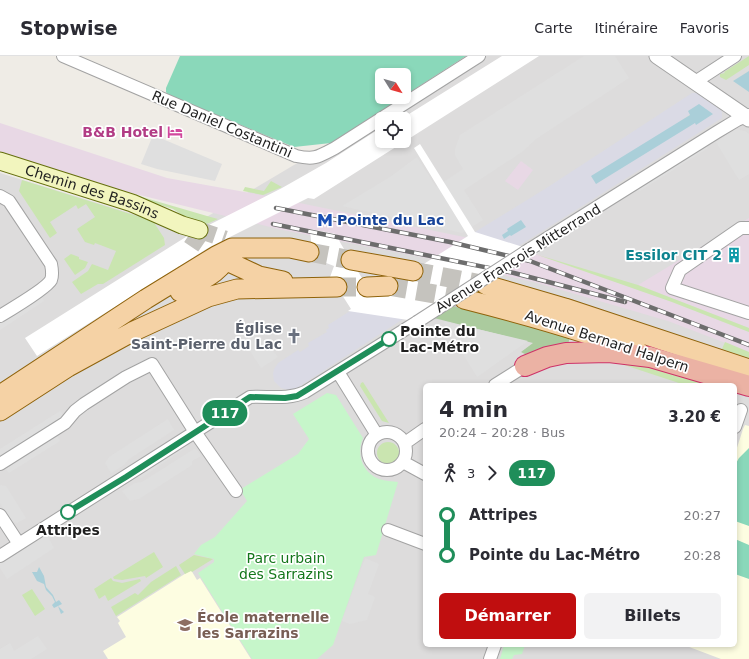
<!DOCTYPE html>
<html lang="fr">
<head>
<meta charset="utf-8">
<style>
  body { margin:0; font-family:"DejaVu Sans",sans-serif; background:#f2f2f3; color:#2b2b33; height:100vh; display:flex; flex-direction:column; font-size:15px; white-space:nowrap }
  * { box-sizing:border-box; margin:0 }
  p { font-size:13px; color:#7c7c81 }
  .icon { flex:none; width:22px; height:22px; fill:none; stroke:currentColor; stroke-width:2; stroke-linecap:round; stroke-linejoin:round }
  .map { position:relative; flex:1; overflow:hidden }
  .sheet { position:absolute; left:423px; top:327px; width:314px; height:264px; display:flex; flex-direction:column; background:#fff; border-radius:6px; box-shadow:0 2px 6px #0003 }
  .sheet>* { flex:none }
  .badge { padding:0 8px; border-radius:13px; font-size:14px; line-height:26px }
  .needle { width:26px; rotate:127deg }
  .tools { position:absolute; left:375px; top:12px; display:grid; gap:8px }
  .tools a { display:grid; place-items:center; width:36px; height:36px; border-radius:6px; background:#fff; box-shadow:0 2px 6px #0003; font-size:20px }
  .map>.badge { position:absolute; translate:-50% -50%; box-shadow:0 0 0 2px #fff }
  .legs { display:flex; align-items:center; gap:6px; height:44px; padding:0 16px; font-size:13px }
  .legs p { margin-inline-start:auto }
  .head { display:flex; align-items:center; justify-content:space-between; height:68px; padding:0 16px }
  h1 { font-size:22px; font-weight:600; line-height:30px }
  .cta { display:flex; gap:8px; margin-top:auto; padding:8px 16px }
  .cta a { flex:1; height:46px; border-radius:6px; background:#c00e0f; color:#fff; font-size:16px; font-weight:600; line-height:46px; text-align:center }
  .cta a+a { background:#f2f2f3; color:#2b2b33 }
  ul { padding:0 16px; list-style:none }
  li { display:flex; align-items:center; gap:14px; height:40px; font-size:15px }
  li i { display:grid; place-items:center; width:6px; height:100%; margin:0 5px; background:currentColor }
  li i::after { content:''; width:10px; height:10px; margin:-5px; border:3px solid; border-radius:50%; background:#fff }
  li p { margin-inline-start:auto }
  li:first-child i { background:linear-gradient(#0000 50%,currentColor 0) }
  li:last-child i { background:linear-gradient(currentColor 50%,#0000 0) }
  header { display:flex; align-items:center; gap:24px; box-sizing:border-box; height:56px; padding:0 20px; background:#fff; border-bottom:1px solid #e1e1e2 }
  header strong { font-size:19px }
  nav { display:flex; gap:22px; margin-inline-start:auto; font-size:14px }
  .map>svg:first-child { display:block }
  .residential { fill:#dddcdc; fill-rule:evenodd }
  .industrial { fill:#e8d8e5 }
  .education { fill:#fdfde1 }
  .grass { fill:#cae5b0 }
  .forest { fill:#abcb9e }
  .park { fill:#c6f6ca }
  .pitch { fill:#8ad8ba }
  .parking { fill:#dfdfdf }
  .plaza { fill:#dadae5; fill-rule:evenodd }
  .water { fill:#aacfd9 }
  .pier { fill:#fff }
  .lines { fill:none; stroke-linecap:round; stroke-linejoin:round }
  .secondary-tunnel { stroke:#c5c3be; stroke-width:17; stroke-dasharray:17 8; stroke-linecap:butt }
  .primary-tunnel { stroke:#c5c3be; stroke-width:19; stroke-dasharray:19 10; stroke-linecap:butt }
  .minor-casing { stroke:#a3a3a3; stroke-width:14 }
  .tertiary-casing { stroke:#a3a3a3; stroke-width:17 }
  .secondary-casing { stroke:#656f0d; stroke-width:19 }
  .primary-casing { stroke:#8f630b; stroke-width:21 }
  .trunk-casing { stroke:#ce3268; stroke-width:22 }
  .minor { stroke:#fff; stroke-width:12 }
  .tertiary { stroke:#fff; stroke-width:15 }
  .secondary { stroke:#f2f5be; stroke-width:17 }
  .primary { stroke:#f5d2a5; stroke-width:19 }
  .trunk { stroke:#ebb2a4; stroke-width:20 }
  .rail-casing { stroke:#6d6d6d; stroke-width:4.5 }
  .rail { stroke:#fff; stroke-width:3; stroke-dasharray:9; stroke-linecap:butt }
  .minor-bridge-casing { stroke:#a3a3a3; stroke-width:14; stroke-linecap:butt }
  .minor-bridge { stroke:#fff; stroke-width:12 }
  .line-1-casing { stroke:#fff; stroke-width:9 }
  .line-1 { stroke:#1f8e5a; stroke-width:6 }
  .stop-1-dot { fill:#fff; stroke:#1f8e5a; stroke-width:2 }
  .labels { text-anchor:middle; dominant-baseline:central; stroke-width:3.5; stroke-linejoin:round; paint-order:stroke }
  .street-label { font-size:14px; fill:#1f1f1f; stroke:#fff }
  .hotel-label { font-size:14px; font-weight:bold; fill:#b23c85; stroke:#fff; text-anchor:end }
  .transit-label { font-size:14px; font-weight:bold; fill:#164399; stroke:#fff; text-anchor:start }
  .culture-label { font-size:14px; font-weight:bold; fill:#0d838f; stroke:#fff; text-anchor:end }
  .worship-label { font-size:14px; font-weight:bold; fill:#5b616d; stroke:#fff; text-anchor:end }
  .stop-label { font-size:14px; font-weight:bold; fill:#1f1f1f; stroke:#fff; text-anchor:start }
  .park-label { font-size:14px; fill:#14761b; stroke:#fff }
  .education-label { font-size:14px; font-weight:bold; fill:#785e54; stroke:#fff; text-anchor:start }
</style>
</head>
<body>
<header>
<strong>Stopwise</strong>
<nav><a>Carte</a><a>Itinéraire</a><a>Favoris</a></nav>
</header>
<div class="map">
<svg width="749" height="603" viewBox="0 0 749 603">
  <rect width="100%" height="100%" fill="#efece6"/>
  <path class="residential" d="M466,0h283v603h-749v-486l162,50 16,11 153,-91zM382,63h22v22h-22zM425,329h310v260h-310z"/>
  <path class="industrial" d="M0,67l167,55 94,17 203,42 76,18 132,47 77,30v20l-81,-31 -134,-39 -102,-23 -154,-30 -163,-40 -115,-37z
    M521,105l12,9 -15,20 -13,-9z
    M749,162v110l-111,-43z"/>
  <path class="education" d="M745,369l4,1v233h-28l-37,-14h51v-191l8,-25z
    M191,514l6,10 3,-2 51,81h-143l-5,-8 23,-14 -8,-14 2,-2 -3,-4z"/>
  <path class="grass" d="M749,0v9l-23,15 -6,-3v-3l5,-1 -1,-1z
    M26,107l181,53 11,3 -18,8 -27,-18z
    M22,124l131,41 11,17 1,7 -62,39h-5l-17,10 -9,-12 16,-11 4,-7 16,6 8,-19 -21,-8 -1,2 -9,-3 -8,-13 18,-12 -9,-13 -8,5 -2,-4 -26,17 7,11 -7,5 -31,-47z
    M271,125l11,6 -19,8 -20,-4 2,-4 19,4z
    M71,198l8,3v2l9,3 -3,6 -10,7 -11,-16z
    M535,198l103,31 111,43v4l-77,-30z
    M725,286l24,10v6l-27,-9z
    M597,300l27,2 84,27h-23z
    M363,326l26,41 -7,-2 -22,-35 1,-3z
    M377 397a11 11 0 1 1 22 0a11 11 0 1 1-22 0Z
    M154,496l9,15 -17,11 -1,-2 -23,4 -8,-1 -1,-2z
    M194,499l19,4 -21,13 -1,-1 -6,3 -6,-9z
    M176,510l5,9 -65,41 -5,-9 24,-14 3,2 13,-13z
    M111,522l2,3 9,2 18,-4 1,2 -33,20 -3,-6 -6,4 -5,-10z
    M32,533l13,20 -10,7 -13,-21z"/>
  <path class="forest" d="M456,247l114,34 -3,11 -33,11 -13,-7 12,-9 -99,-25z"/>
  <path class="park" d="M327,337l9,2 27,43c-7,16 -1,34 16,41 6,2 13,2 19,3l-22,73 -12,2 -31,88 -16,14h-65l-54,-86 16,-11v-3l-20,-5 7,-9 14,-8 32,-36 -6,-10v-2l57,-35 11,-15 -16,-25z
    M504,589h21l-3,9 -8,1 -2,4h-12z"/>
  <path class="pitch" d="M180,0h286l-62,40v-21h-22v22h21l-72,46 -37,4 -126,-52 -2,-3v-4z
    M749,392v78l-14,-5v-56l4,-7z
    M735,483l14,6v34l-14,-5z"/>
  <path class="parking" d="M584,0h31l14,22 -93,61 -14,13 -58,38 19,30 -21,13 -120,-27 48,-29 27,-20 19,30 27,-18 -8,-14v-6l5,-14z
    M736,73l9,2 4,3v40l-10,6 -23,-38z
    M153,79l69,29 -7,17 -58,-12 -16,-5z
    M706,89l2,3 -68,43 -5,-1z
    M40,238l4,7 -44,29v-9z
    M443,265l85,20 -51,36z
    M250,268l28,33 -17,11 -24,-37z
    M60,355l5,7 -65,41v-10z
    M168,363l6,11 -45,29 -5,6 -13,8 -6,-10 4,-6z
    M56,378l4,7 -51,32 -5,-7z
    M188,387l-1,4 -46,31 -6,-2z
    M194,393l3,1 4,6 -9,5v4l-53,34 -9,2 -8,-10 13,-8 7,-1z
    M0,429l6,1 20,32 -9,5 -6,-2 -11,-18z
    M46,477l8,15 -47,31 -7,-11v-5z
    M365,502l14,6 -11,30 7,3 -8,23 -17,4 -8,-3z
    M38,580l9,13 -16,10h-31v-10l10,-6 4,8z"/>
  <path class="plaza" d="M692,37h5l21,14 4,5v6l-319,201 -106,69 -8,2 -8,-2 -7,-7 -1,-7 1,-5 4,-6 20,-13 2,2 9,-6 -1,-3 19,-11 -1,-2 3,-2 -1,-3 147,-93 73,-45zM690,58l7,11 -2,-3 -99,62z"/>
  <path class="water" d="M749,15v21l-16,-11z
    M699,48l14,10 -17,11 -1,-2 -99,61 -5,-8 99,-61 -2,-4z
    M521,164l5,7 -15,9 -1,-1 -6,4 -2,-4 6,-4 -1,-2z
    M39,511l5,9 2,11 7,8 3,7 3,-2 3,4 -4,2 6,6 -3,2 -3,-8 -4,2 -2,-3 3,-3 -3,-6 -6,-6 -2,-6 -7,-3 -5,-9h5z"/>
  <path class="pier" d="M502,0h37l-225,143 -6,-1 -100,50 -171,108 -12,-18 164,-103 93,-47 44,-25 56,-36v14h22v-22h-10l12,-8 3,3z
    M420,88l55,88 64,20 -65,40 -46,31 -80,-12 3,-2 -14,-22 -8,-7 5,-14 -26,-10 3,-15 -1,-12 26,5 5,10 32,52 95,-60 -54,-88z"/>
  <g class="lines">
    <path class="secondary-tunnel" d="M199,174l26,9
      M189,179l19,13"/>
    <path class="primary-tunnel" d="M309,196l42,8
      M413,215l73,14
      M388,230l76,13
      M337,231h30"/>
    <g class="minor-casing">
      <path id="minor" d="M63,0l233,100c19,4 22,1 39,-8l144,-92
        M695,26l40,-26
        M0,140l9,5 42,63c1,5 2,11 0,16 -4,8 -41,30 -51,36
        M749,172h-8l-61,42 -8,18 77,25
        M530,193l187,-117 20,-12 12,-5
        M338,316l39,63
        M495,329l30,-19
        M735,371l6,-17
        M368 395a19 19 0 1 1 38 0a19 19 0 1 1-38 0Z
        M405,387l20,-14
        M403,406l22,12
        M0,408l65,-41 10,-12 9,-7 42,-27 26,-13 43,68 41,59
        M0,459l19,29
        M388,474l37,14
        M0,500l250,-159c19,-1 38,3 55,-5l112,-70
        M490,603l5,-14"/>
    </g>
    <g class="tertiary-casing">
      <path id="tertiary" d="M657,0l92,63"/>
    </g>
    <g class="secondary-casing">
      <g id="secondary">
        <path id="s1" d="M0,105l132,42 50,22 17,5"/>
      </g>
    </g>
    <g class="primary-casing">
      <path id="primary" d="M216,200l43,20 24,5
        M351,204l62,11
        M486,229l79,23 184,61
        M367,231l21,-1
        M180,236c20,-11 44,-20 51,-43
        M464,243c59,15 118,31 175,53
        M0,339l146,-96 70,-43 16,-8h58l19,4
        M0,355l68,-44 64,-35 76,-35 29,-8 100,-2"/>
    </g>
    <g class="trunk-casing">
      <path id="trunk" d="M525,310l22,-9 19,-4 43,-1 41,5 99,29"/>
    </g>
    <use href="#minor" class="minor"/>
    <use href="#tertiary" class="tertiary"/>
    <use href="#secondary" class="secondary"/>
    <use href="#primary" class="primary"/>
    <use href="#trunk" class="trunk"/>
    <g class="rail-casing">
      <path id="rail" d="M276,152l174,34 80,19 219,84
        M273,168l241,49 111,29"/>
    </g>
    <use href="#rail" class="rail"/>
    <g class="minor-bridge-casing">
      <path id="minor-bridge" d="M417,266l113,-73"/>
    </g>
    <use href="#minor-bridge" class="minor-bridge"/>
  </g>
  <g class="lines">
    <g class="line-1-casing">
      <path id="line-1" d="M68,456l58,-35 124,-80 35,1 12,-2 92,-57"/>
    </g>
    <use href="#line-1" class="line-1"/>
  </g>
  <defs>
    <g id="hotel-bare" transform="scale(1.2)"><path d="M-6-4.5h1.5V1H6V5H4.5V3h-9V5H-6ZM-4 0a1.8 1.8 0 1 1 3.6 0ZM.5 0V-2.5h3Q6-2.5 6 0Z" fill="#d1479c" stroke="#fff" stroke-width="2.5" paint-order="stroke"/></g>
    <g id="metro-bare" transform="scale(1.2)"><path d="M-5.5 5V-5H-3L0 0L3-5H5.5V5H3V-.5L0 4L-3-.5V5Z" fill="#1a4fb4" stroke="#fff" stroke-width="2.5" paint-order="stroke"/></g>
    <g id="building-bare" transform="scale(1.2)"><path d="M-4-6H4V6H1V3H-1V6H-4ZM-2.5-4.3h1.7v1.8h-1.7ZM.8-4.3h1.7v1.8H.8ZM-2.5-1h1.7V.8h-1.7ZM.8-1h1.7V.8H.8Z" fill="#0f9aa8" stroke="#fff" stroke-width="2.5" paint-order="stroke"/></g>
    <g id="church-bare" transform="scale(1.2)"><path d="M-1.2-6h2.4v3.5h3.3v2.4h-3.3V6h-2.4V-.1h-3.3v-2.4h3.3Z" fill="#6b7280" stroke="#fff" stroke-width="2.5" paint-order="stroke"/></g>
    <g id="school-bare" transform="scale(1.2)"><path d="M0-5L7-2L0 1L-7-2ZM-4 1L0 2.5L4 1V4Q0 6-4 4Z" fill="#8d6e63" stroke="#fff" stroke-width="2.5" paint-order="stroke"/></g>
  </defs>
  <g fill-rule="evenodd">
    <use href="#hotel-bare" x="175" y="76"/>
    <use href="#metro-bare" x="325" y="164"/>
    <use href="#building-bare" x="734" y="199"/>
    <use href="#church-bare" x="294" y="280"/>
    <use href="#school-bare" x="185" y="569"/>
  </g>
  <g class="stop-1-dot">
    <circle cx="389" cy="283" r="7"/>
    <circle cx="68" cy="456" r="7"/>
  </g>
  <g class="labels">
    <g class="street-label">
      <text transform="translate(222 68) rotate(23)">Rue Daniel Costantini</text>
      <text stroke="none"><textPath href="#s1" startOffset="97">Chemin des Bassins</textPath></text>
      <text transform="translate(518 202) rotate(-32)">Avenue François Mitterrand</text>
      <text transform="translate(607 285) rotate(18)">Avenue Bernard Halpern</text>
    </g>
    <g class="hotel-label">
      <text x="163" y="76">B&amp;B Hotel</text>
    </g>
    <g class="transit-label">
      <text x="337" y="164">Pointe du Lac</text>
    </g>
    <g class="culture-label">
      <text x="722" y="199">Essilor CIT 2</text>
    </g>
    <g class="worship-label">
      <text x="282" y="272">Église<tspan x="282" dy="16">Saint-Pierre du Lac</tspan></text>
    </g>
    <g class="stop-label">
      <text x="400" y="275">Pointe du<tspan x="400" dy="16">Lac-Métro</tspan></text>
      <text x="68" y="474" text-anchor="middle">Attripes</text>
    </g>
    <g class="park-label">
      <text x="286" y="502">Parc urbain<tspan x="286" dy="16">des Sarrazins</tspan></text>
    </g>
    <g class="education-label">
      <text x="197" y="561">École maternelle<tspan x="197" dy="16">les Sarrazins</tspan></text>
    </g>
  </g>
</svg>
<div class="tools">
<a><svg class="needle" viewBox="-14 -14 28 28"><path d="M0-13l5 13h-10z" fill="#e53935"/><path d="M0 13l5-13h-10z" fill="#7c7c81"/></svg></a>
<a><svg class="icon" aria-label="locate" viewBox="0 0 24 24"><circle cx="12" cy="12" r="6"/><path d="M12 2v4M12 18v4M2 12h4M18 12h4"/></svg></a>
</div>
<b class="badge" style="left:225px;top:357px;background:#1f8e5a;color:#fff">117</b>
<section class="sheet">
<div class="head"><div><h1>4 min</h1><p>20:24 – 20:28 · Bus</p></div><b>3.20 €</b></div>
<div class="legs"><svg class="icon" aria-label="walk" viewBox="0 0 24 24"><circle cx="13" cy="4" r="2"/><path d="M13 8l-2 6 4 7M11 14l-3 7M7 12l3-4h3l4 4"/></svg>3<svg class="icon" aria-label="forward" viewBox="0 0 24 24"><path d="M9 5l7 7-7 7"/></svg><b class="badge" style="background:#1f8e5a;color:#fff">117</b></div>
<ul>
<li><i style="color:#1f8e5a"></i><b>Attripes</b><p>20:27</p></li>
<li><i style="color:#1f8e5a"></i><b>Pointe du Lac-Métro</b><p>20:28</p></li>
</ul>
<div class="cta"><a>Démarrer</a><a>Billets</a></div>
</section>
</div>
</body>
</html>
